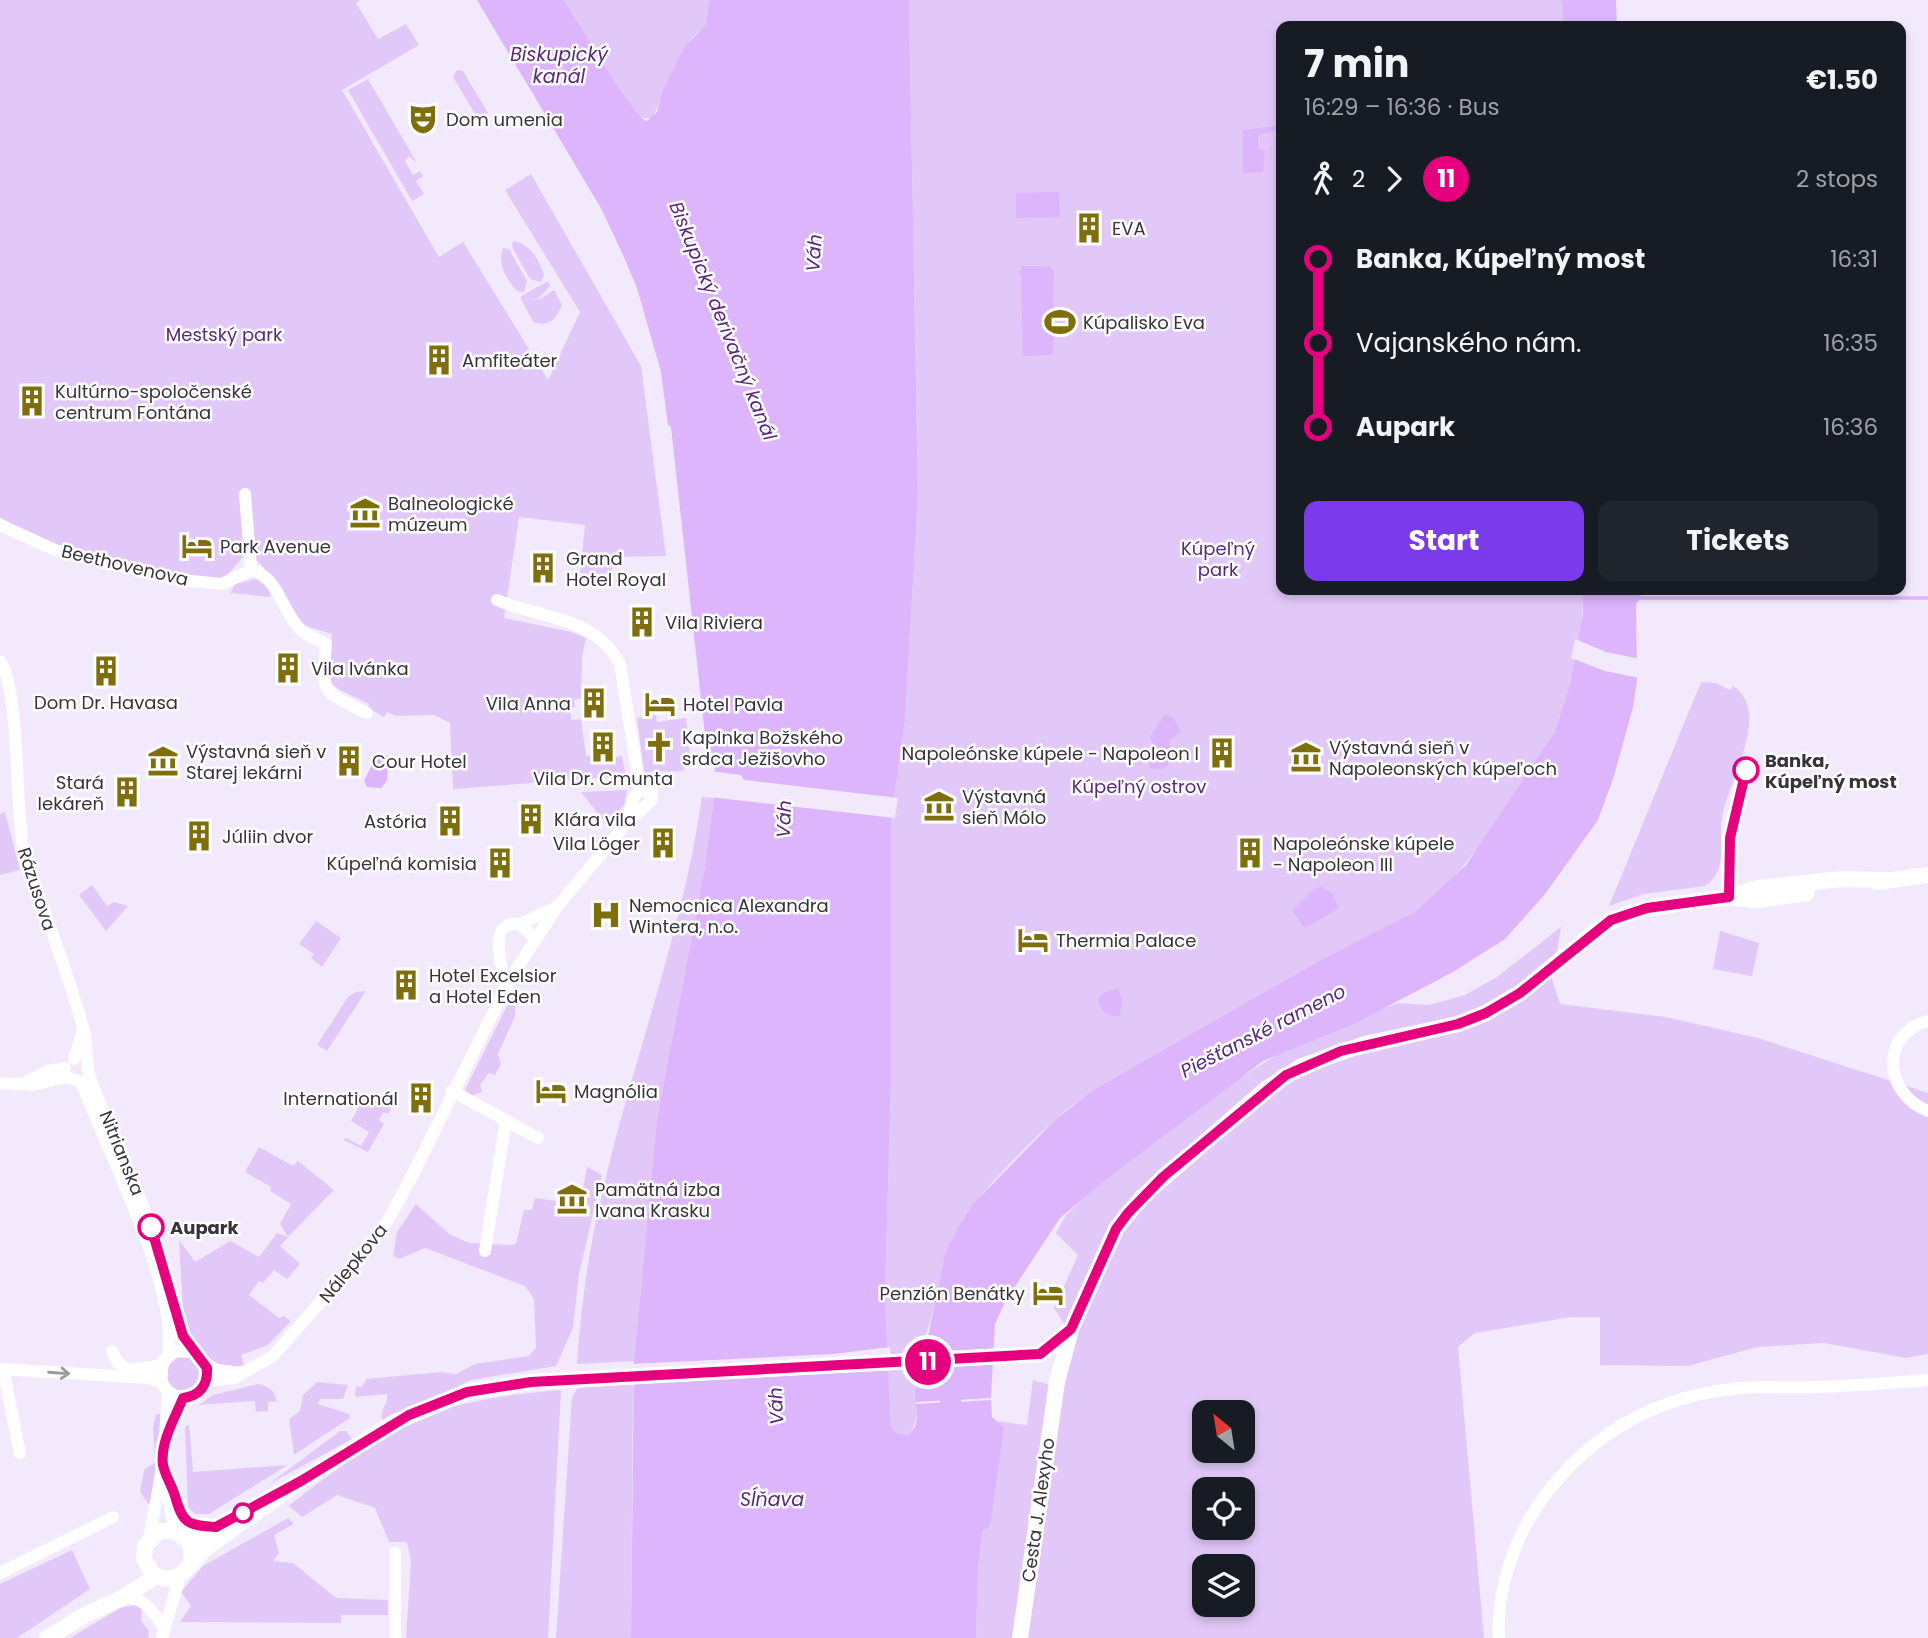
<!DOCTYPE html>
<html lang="en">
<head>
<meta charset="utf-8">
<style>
  body { margin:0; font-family:Poppins,sans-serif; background:#20242c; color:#f1f3f6; height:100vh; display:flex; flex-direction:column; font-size:26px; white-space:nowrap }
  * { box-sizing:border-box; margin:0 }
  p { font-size:23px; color:#9ea1a6 }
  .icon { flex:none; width:38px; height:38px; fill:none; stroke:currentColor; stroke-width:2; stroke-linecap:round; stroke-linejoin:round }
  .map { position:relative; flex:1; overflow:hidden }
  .sheet { position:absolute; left:1276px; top:21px; width:630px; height:574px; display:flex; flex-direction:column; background:#171b24; border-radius:14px; box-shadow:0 4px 10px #0003 }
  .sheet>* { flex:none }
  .badge { padding:0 14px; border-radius:23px; font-size:24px; line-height:46px }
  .needle { width:46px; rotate:330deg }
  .buttons { position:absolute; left:1192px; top:1400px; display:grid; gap:14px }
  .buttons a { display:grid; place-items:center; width:63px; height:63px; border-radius:14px; background:#171b24; box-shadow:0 4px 10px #0003; font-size:35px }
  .map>.badge { position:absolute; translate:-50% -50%; box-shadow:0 0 0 4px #fff }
  .legs { display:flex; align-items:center; gap:10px; height:77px; padding:0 28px; font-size:23px }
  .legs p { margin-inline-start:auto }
  .overview { display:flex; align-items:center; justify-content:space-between; height:119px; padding:0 28px }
  h1 { font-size:38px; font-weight:700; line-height:52px }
  .button { display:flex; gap:14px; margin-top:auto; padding:14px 28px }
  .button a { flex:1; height:80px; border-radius:14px; background:#7c3aed; color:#fff; font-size:28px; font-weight:700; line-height:80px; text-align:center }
  .button a+a { background:#20242c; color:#f1f3f6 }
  ul { padding:0 28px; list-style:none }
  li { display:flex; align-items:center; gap:24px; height:84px; font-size:26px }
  li i { display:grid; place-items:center; width:10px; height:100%; margin:0 9px; background:currentColor }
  li i::after { content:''; width:18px; height:18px; margin:-9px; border:5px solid; border-radius:50%; background:#171b24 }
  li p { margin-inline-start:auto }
  li:first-child i { background:linear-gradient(#0000 50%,currentColor 0) }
  li:last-child i { background:linear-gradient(currentColor 50%,#0000 0) }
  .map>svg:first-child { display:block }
  .green { fill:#e2c8f8; fill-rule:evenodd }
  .water { fill:#dcb5fc }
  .pier { fill:#f3e9fc }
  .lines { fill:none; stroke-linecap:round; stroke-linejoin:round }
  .stream { stroke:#dcb5fc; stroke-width:3.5 }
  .river { stroke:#dcb5fc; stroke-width:21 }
  .minor { stroke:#fff; stroke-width:12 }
  .major { stroke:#fff; stroke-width:16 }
  .oneway { stroke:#9b999c }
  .line-1-casing { stroke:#fff; stroke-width:16 }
  .line-1 { stroke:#e6007e; stroke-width:10 }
  .stop-1-dot { fill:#fff; stroke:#e6007e; stroke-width:3.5 }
  .labels { text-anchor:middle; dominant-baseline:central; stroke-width:5; stroke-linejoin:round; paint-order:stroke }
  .poi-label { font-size:18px; fill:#37333a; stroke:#fff; text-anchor:start }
  .park-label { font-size:18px; fill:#59287a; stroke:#fff }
  .street-label { font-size:18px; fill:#37333a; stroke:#fff }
  .stop-label { font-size:18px; font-weight:bold; fill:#37333a; stroke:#fff; text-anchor:start }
  .water-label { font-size:19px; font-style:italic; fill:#592879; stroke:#fff }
</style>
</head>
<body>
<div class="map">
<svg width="1928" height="1638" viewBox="0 0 1928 1638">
  <rect width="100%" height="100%" fill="#f3e9fc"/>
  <path class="green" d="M0,0h360l-4,3 22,36 28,-15 13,21 -77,45 97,167 24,-15 85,138 32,-68 -75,-122 26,-16 110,192 25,190 -53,1 -2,24 -31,-8 5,-48 -66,-8 -15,101 67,14 15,6 -4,18 -1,42 -7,2 1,7 -5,1 1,12 10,-1 5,37 15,-1 1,4 20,-3 4,20 -173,13 -3,-66 -16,-8 -38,1 -9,-4 -3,5 -16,-9 1,-4c-49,-24 -43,-15 -37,-70l-29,-9 -12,-13 -9,-24 -28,-31h-11l-20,23c-74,-9 -159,-22 -223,-63z
    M564,0h145l-3,24 -14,14 -40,80h-11l-25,-34z
    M909,0h653l1,26h-282v564h302c0,45 -8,100 -28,142 -11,22 -26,43 -40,63 -29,42 -56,83 -97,115 -28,22 -66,34 -98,51 -50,26 -96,58 -145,85 -41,22 -84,42 -119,73 -21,18 -87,84 -97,107 -17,41 -24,86 -39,127 -9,24 5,71 -13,82l-11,-2 -5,-6 -6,-131 6,-217v-259l14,-100 13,-224z
    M457,70l6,1 25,42 -4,7 -7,-3 -24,-40z
    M368,79l49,84 -8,-7 -4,5 8,14 7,-4 3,5 -7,5 8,13 -12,7 -64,-111z
    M513,241c18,3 26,19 31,34l-3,7 -11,-3 -18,-32z
    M503,248l6,1 18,32 -3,11 -7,-1c-11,-12 -20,-27 -14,-43z
    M548,281l2,5 -11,12 -13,2 14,-1 14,-9 8,15c-7,15 -12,22 -29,17l-13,-25z
    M256,579l15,10 -1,8 -40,-4 5,-9z
    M1701,682l15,1 14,7 3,-4c40,26 -6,97 -11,132 -4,25 7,52 -17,68l-61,8 -35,12z
    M656,715l1,7 29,-4 4,39 -7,14 -39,1 -7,-54z
    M627,790l-3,15 -17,20 -26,-33z
    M702,797l12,1 -10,74 -47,248 -23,241 -57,3c4,-59 12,-117 26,-174 30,-132 80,-259 99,-393z
    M5,812l15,58 -20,5v-61z
    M92,885l15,21 7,-4 14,4 -22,25 -27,-36z
    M316,921l25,17 -19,29 -11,-9 3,-4 -15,-10z
    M1561,927l-9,52 8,25 106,13 92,21 170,55v261l-22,4 -82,-15 -67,4 -69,19 -88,-1v-48h-29l-96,16 -17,14 26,291h-508l2,-71 5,-37 7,-3 5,-106 32,4 6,-45 24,7 14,-53 -17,-26 24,-53 -22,-22 10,-18 58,-56 63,-48 118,-74 94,-34 30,2 36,-10 32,-18zM1204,1412h38v39h-38zM1204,1489h38v39h-38zM1204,1566h38v39h-38z
    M1720,931l39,12 -7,33 -39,-7z
    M515,990v26l-17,38 3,10 -6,11 -6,-2 -9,12 2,7 -11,4 -6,-6z
    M366,991l-39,60 -10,-6 31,-48 8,-5z
    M365,1095l18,9 4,-7 8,4 -7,13 -5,-2 -4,8 5,4 -16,28 -24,-12 2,-2 15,8 8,-14 -18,-11z
    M259,1147l34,19 5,-5 36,29 -46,47 -8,-13 11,-20 -21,-13 1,-4 -26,-15z
    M587,1167l15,8 -23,99 -6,54 -17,38 -85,14 -88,41c-5,-11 6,-17 4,-27l-32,3 1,-11 5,1 6,-8 73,-7 16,2 19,-10 54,-8 7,-9 -2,-48 -9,-13 -100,-38 -26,11 -6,-3 4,-24 19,-28 33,30 20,9 43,2 4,-1 8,-34h8l3,-12 21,3 -1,5 24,5z
    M277,1233l11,4 -8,9 20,18 -13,15 -13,-9 -11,13 -4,-2 -10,14 30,23 5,-2 7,5 -23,24 -27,10 3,10 -9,3 -23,-5 -21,-20 -8,-31 -4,-72 16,22 35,-21 29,16z
    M167 1374a17 17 0 1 1 34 0a17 17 0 1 1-34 0Z
    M317,1382l31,3 -5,14h-23l-2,5 31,10 1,4 -56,37 -5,-36 11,-8 3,-16z
    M258,1384c11,3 16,5 19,17l-9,1v9l-12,1 -1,-11 -56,4 14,-10z
    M633,1384l-2,254h-75l16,-241 6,-9z
    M561,1390l-13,248h-142l5,-76 -4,-20h-18l-14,-34 -38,-13 -35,22 -13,-11c37,-30 110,-84 155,-97 38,-11 79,-16 117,-19z
    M156,1414h7l-13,92 -10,-14 4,-22 11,-8 -2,-35z
    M189,1425l4,47 95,-7 -79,49h-14l-7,-7 -3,-81z
    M340,1431h6l6,8 -83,45z
    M288,1518l6,6 -20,11 5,18 -6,8 20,2 43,35 52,2v15h-47v8l-161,-1 11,-16 -10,-14 22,-26z
    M72,1550l18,39 -73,49h-17v-54z
    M135,1605l7,2 -1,14 8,10 -1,7h-78l50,-30z"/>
  <path class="water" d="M477,0h87l52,84 25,34 6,3 10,-9 7,-25 20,-39 22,-24 3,-24h200l9,496 -13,224 -14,100v259l-6,217 6,131 5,6 11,2c12,-7 10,-18 9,-31l33,-2 4,17 4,-2 2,-15 32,-2 1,17 12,11 -14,99 -7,3 -5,37 -2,71h-345l3,-277 23,-242 47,-247 10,-74 1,-38 -9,-16 -35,-317 -3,-2 -7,-53 -24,-84 -14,-33 -21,-45z
    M1562,0h54l1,26h-54z
    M1277,126v4l-19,6v13l7,2 -2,21 -20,1v-43z
    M1059,192l1,25 -44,1v-25z
    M1021,266h29l1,4h3l-1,85 -30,1 -2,-81 -3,-4h3z
    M1583,590l57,2 1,6 -5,6 1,77 -4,26 -19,69 -16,44 -53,74 -40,45 -52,33 -99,52 -91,37 -159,120 -44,37 -54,82 -11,24 -4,74 -33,2 -3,-6 -6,6 -33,2c-2,-22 0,-41 11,-61l19,-90 14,-27 13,-20 82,-84 37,-29 129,-74 100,-57 94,-48 51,-47 89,-133 15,-47 13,-71z
    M1165,714l8,3 8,15 -11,8 -2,26 -8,3 -10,-1 -3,-14 8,-6 -5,-11z
    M377,754l12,2 -2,25 -6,7 -14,-1 -3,-6z
    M1321,887l12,7 5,15 -33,19 -13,-17 23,-23z
    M1118,988l4,12 -2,16c-11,1 -20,-4 -22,-16l5,-7z"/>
  <path class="pier" d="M1575,639l31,13 34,7v19l-35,-7 -34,-13z
    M711,771l30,4 3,5 154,18 -3,20 -185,-21z
    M890,1347l1,23 -262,13 1,-19 203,-10z"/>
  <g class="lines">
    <path class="stream" d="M1641,598h287"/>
    <path class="river" d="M949,1370l3,66"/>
    <path class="minor" d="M245,494l6,76c27,5 31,43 50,60 6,6 17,10 25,14 -4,52 -5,46 41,69
      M0,525l55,25 126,30 41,4 29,-14
      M497,600c45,19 98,16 123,64l20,125
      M0,661c20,27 15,149 24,193 20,58 44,117 60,177 4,15 1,32 6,46 19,55 47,108 66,163 9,26 23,99 41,114 31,25 -17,65 -36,28l2,-21 12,-10 19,1
      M626,824l8,-27 6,-8
      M520,924l37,-17
      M505,985c-3,-19 -19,-66 15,-61l15,14
      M1928,1021c-49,13 -44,73 0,90
      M74,1059l9,-30
      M67,1077l13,5 10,21c24,62 89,190 78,252
      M26,1082l22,-11 17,-3
      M0,1083l33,2 34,-8
      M452,1091l86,47
      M485,1251l21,-131
      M112,1351l6,12 11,7 29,-4
      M206,1364l11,6 26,3
      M0,1369l149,9 12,4
      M3,1369l17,84
      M206,1381l28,-3 39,-22 96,-109 18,-25 23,-42 101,-203 46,-70 69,-83 25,-23 1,-8 -12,-4
      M169,1429l14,-31
      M163,1465l21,55 5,4 27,3
      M166,1486l9,45
      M149,1539l14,-74 5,-73
      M0,1573l113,-56
      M122,1598c22,-2 30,13 42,29
      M162,1638l18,-62
      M395,1638v-85
      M1499,1638c-3,-48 16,-102 44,-140 49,-66 116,-103 198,-110 25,-2 50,0 75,-1 37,-1 75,-4 112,-7"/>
    <path class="major" d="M1877,882l51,-7
      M1735,898l22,2 50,-7
      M185,1536h12l40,-20
      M192,1561l-2,-18 -15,-12h-16l-14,15 -1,13 9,15 12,5 15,-3 26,-28 95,-67 92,-58 74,-31 64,-10 509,-28 15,-9 16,-16 45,-100 26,-32 125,-109 35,-22 63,-22 93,-20 28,-11 34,-20 79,-65 28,-14 20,-6 82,-11 29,-9 83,-9 45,1
      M47,1638l36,-22 39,-18 34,-22
      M1020,1638l37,-256 14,-52"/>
  </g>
  <defs><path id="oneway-shaft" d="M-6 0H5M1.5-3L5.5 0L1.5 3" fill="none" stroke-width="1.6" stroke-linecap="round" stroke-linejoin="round" transform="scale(1.75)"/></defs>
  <use class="oneway" href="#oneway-shaft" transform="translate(59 1373) rotate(4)"/>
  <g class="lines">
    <g class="line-1-casing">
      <path id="line-1" d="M151,1227l32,109 24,32c1,17 -7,28 -24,30 -8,20 -23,44 -20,67 2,10 9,21 12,31 8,28 12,29 41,31l85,-46 108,-66 58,-23 64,-10 509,-28 31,-25 45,-100 12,-16 35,-36 123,-102 55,-24 117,-27 28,-11 34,-20 91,-73 36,-12 82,-11 1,-59 16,-68"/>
    </g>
    <use href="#line-1" class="line-1"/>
  </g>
  <defs>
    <g id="theatre-bare" transform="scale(2.415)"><path d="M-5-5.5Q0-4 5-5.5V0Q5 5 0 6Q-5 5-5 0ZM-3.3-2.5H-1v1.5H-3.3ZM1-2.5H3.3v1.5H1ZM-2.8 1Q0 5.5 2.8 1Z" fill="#7e6e0c" stroke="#fff" stroke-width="2.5" paint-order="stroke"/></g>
    <g id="building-bare" transform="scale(2.415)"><path d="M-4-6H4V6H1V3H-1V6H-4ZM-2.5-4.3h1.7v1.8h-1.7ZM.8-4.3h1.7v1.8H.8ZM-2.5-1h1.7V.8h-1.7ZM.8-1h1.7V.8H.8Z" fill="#7e6e0c" stroke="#fff" stroke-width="2.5" paint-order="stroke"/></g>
    <g id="stadium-bare" transform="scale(2.415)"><path d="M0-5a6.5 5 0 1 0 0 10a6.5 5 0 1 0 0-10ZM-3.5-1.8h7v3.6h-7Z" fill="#7e6e0c" stroke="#fff" stroke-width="2.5" paint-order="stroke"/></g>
    <g id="museum-bare" transform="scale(2.415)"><path d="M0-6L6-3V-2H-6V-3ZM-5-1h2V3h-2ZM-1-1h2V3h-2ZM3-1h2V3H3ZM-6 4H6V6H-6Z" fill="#7e6e0c" stroke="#fff" stroke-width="2.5" paint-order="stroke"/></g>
    <g id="hotel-bare" transform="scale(2.415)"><path d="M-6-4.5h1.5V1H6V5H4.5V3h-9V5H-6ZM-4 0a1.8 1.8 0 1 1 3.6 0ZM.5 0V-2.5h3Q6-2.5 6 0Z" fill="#7e6e0c" stroke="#fff" stroke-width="2.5" paint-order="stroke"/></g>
    <g id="church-bare" transform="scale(2.415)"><path d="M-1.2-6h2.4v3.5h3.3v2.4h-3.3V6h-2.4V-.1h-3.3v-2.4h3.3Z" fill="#7e6e0c" stroke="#fff" stroke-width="2.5" paint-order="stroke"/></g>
    <g id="hospital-bare" transform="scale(2.415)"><path d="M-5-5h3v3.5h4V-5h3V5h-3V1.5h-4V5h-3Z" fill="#7e6e0c" stroke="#fff" stroke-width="2.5" paint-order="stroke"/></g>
  </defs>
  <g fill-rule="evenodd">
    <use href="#theatre-bare" x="423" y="119"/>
    <use href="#building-bare" x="1089" y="228"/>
    <use href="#stadium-bare" x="1060" y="322"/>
    <use href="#building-bare" x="439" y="360"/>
    <use href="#building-bare" x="32" y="401"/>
    <use href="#museum-bare" x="365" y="513"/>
    <use href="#hotel-bare" x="197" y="546"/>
    <use href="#building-bare" x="543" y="568"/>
    <use href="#building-bare" x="642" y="622"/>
    <use href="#building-bare" x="288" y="668"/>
    <use href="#building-bare" x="106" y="671"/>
    <use href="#building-bare" x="594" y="703"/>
    <use href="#hotel-bare" x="660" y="704"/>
    <use href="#building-bare" x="603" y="747"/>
    <use href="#church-bare" x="659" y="747"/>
    <use href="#building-bare" x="1222" y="753"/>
    <use href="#museum-bare" x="1306" y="757"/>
    <use href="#museum-bare" x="163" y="761"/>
    <use href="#building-bare" x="349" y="761"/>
    <use href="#building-bare" x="127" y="792"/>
    <use href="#museum-bare" x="939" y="806"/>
    <use href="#building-bare" x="531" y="819"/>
    <use href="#building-bare" x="450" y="821"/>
    <use href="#building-bare" x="199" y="836"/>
    <use href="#building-bare" x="663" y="843"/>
    <use href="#building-bare" x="1250" y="853"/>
    <use href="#building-bare" x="500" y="863"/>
    <use href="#hospital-bare" x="606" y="915"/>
    <use href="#hotel-bare" x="1033" y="940"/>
    <use href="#building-bare" x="406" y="985"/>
    <use href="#hotel-bare" x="551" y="1091"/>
    <use href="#building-bare" x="421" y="1098"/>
    <use href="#museum-bare" x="572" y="1199"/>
    <use href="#hotel-bare" x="1048" y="1293"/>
  </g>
  <g class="stop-1-dot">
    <circle cx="1746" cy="770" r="12"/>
    <circle cx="151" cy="1227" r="12"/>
    <circle cx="243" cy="1513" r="9"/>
  </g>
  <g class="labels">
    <g class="poi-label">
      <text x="446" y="119">Dom umenia</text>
      <text x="1112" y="228">EVA</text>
      <text x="1083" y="322">Kúpalisko Eva</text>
      <text x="462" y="360">Amfiteáter</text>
      <text x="55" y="391">Kultúrno-spoločenské<tspan x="55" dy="21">centrum Fontána</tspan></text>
      <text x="388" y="503">Balneologické<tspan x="388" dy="21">múzeum</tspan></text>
      <text x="220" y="546">Park Avenue</text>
      <text x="566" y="558">Grand<tspan x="566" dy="21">Hotel Royal</tspan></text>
      <text x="665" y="622">Vila Riviera</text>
      <text x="311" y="668">Vila Ivánka</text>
      <text x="106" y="702" text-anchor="middle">Dom Dr. Havasa</text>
      <text x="571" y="703" text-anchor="end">Vila Anna</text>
      <text x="683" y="704">Hotel Pavla</text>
      <text x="682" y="737">Kaplnka Božského<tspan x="682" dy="21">srdca Ježišovho</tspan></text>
      <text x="1329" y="747">Výstavná sieň v<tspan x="1329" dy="21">Napoleonských kúpeľoch</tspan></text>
      <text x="186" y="751">Výstavná sieň v<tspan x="186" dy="21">Starej lekárni</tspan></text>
      <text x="1199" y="753" text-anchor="end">Napoleónske kúpele - Napoleon I</text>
      <text x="372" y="761">Cour Hotel</text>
      <text x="603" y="778" text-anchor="middle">Vila Dr. Cmunta</text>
      <text x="104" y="782" text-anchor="end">Stará<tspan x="104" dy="21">lekáreň</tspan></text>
      <text x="962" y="796">Výstavná<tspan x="962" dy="21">sieň Mólo</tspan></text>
      <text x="554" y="819">Klára vila</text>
      <text x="427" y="821" text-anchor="end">Astória</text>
      <text x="222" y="836">Júliin dvor</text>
      <text x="640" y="843" text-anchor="end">Vila Löger</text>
      <text x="1273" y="843">Napoleónske kúpele<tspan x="1273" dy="21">- Napoleon III</tspan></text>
      <text x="477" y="863" text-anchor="end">Kúpeľná komisia</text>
      <text x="629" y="905">Nemocnica Alexandra<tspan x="629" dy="21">Wintera, n.o.</tspan></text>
      <text x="1056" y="940">Thermia Palace</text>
      <text x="429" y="975">Hotel Excelsior<tspan x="429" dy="21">a Hotel Eden</tspan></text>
      <text x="574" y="1091">Magnólia</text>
      <text x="398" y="1098" text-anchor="end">Internationál</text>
      <text x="595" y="1189">Pamätná izba<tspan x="595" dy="21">Ivana Krasku</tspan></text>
      <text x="1025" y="1293" text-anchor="end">Penzión Benátky</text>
    </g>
    <g class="park-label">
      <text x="224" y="334">Mestský park</text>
      <text x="1218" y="548">Kúpeľný<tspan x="1218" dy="21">park</tspan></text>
      <text x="1139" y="786">Kúpeľný ostrov</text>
    </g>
    <g class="street-label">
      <text transform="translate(125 565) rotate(13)">Beethovenova</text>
      <text transform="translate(37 889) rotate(72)">Rázusova</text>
      <text transform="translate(122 1153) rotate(68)">Nitrianska</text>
      <text transform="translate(353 1263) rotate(-51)">Nálepkova</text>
      <text transform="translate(1038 1510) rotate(-82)">Cesta J. Alexyho</text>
    </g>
    <g class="stop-label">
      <text x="1765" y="760">Banka,<tspan x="1765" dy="21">Kúpeľný most</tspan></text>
      <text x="170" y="1227">Aupark</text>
    </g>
    <g class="water-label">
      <text x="559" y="54">Biskupický<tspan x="559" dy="22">kanál</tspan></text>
      <text transform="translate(814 253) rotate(-86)">Váh</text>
      <text transform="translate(723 321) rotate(68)">Biskupický derivačný kanál</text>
      <text transform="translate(784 819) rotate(-88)">Váh</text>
      <text transform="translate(1263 1031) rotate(-27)">Piešťanské rameno</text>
      <text transform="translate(776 1406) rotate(-93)">Váh</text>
      <text x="772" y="1499">Sĺňava</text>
    </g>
  </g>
</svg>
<div class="buttons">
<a><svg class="needle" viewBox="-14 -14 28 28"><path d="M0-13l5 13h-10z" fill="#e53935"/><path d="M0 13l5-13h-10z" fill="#9ea1a6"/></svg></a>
<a><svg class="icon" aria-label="locate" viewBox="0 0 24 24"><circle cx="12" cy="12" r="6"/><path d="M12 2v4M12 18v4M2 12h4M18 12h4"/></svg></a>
<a><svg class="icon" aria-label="layers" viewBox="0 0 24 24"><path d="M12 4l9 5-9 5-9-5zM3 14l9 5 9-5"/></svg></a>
</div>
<b class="badge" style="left:928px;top:1362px;background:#e6007e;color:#fff">11</b>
<section class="sheet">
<div class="overview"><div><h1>7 min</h1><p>16:29 – 16:36 · Bus</p></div><b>€1.50</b></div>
<div class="legs"><svg class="icon" aria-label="walk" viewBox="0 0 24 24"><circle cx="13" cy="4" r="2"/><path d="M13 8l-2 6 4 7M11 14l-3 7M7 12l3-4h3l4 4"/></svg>2<svg class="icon" aria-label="forward" viewBox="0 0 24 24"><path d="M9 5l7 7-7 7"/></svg><b class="badge" style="background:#e6007e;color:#fff">11</b><p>2 stops</p></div>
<ul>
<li><i style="color:#e6007e"></i><b>Banka, Kúpeľný most</b><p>16:31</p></li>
<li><i style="color:#e6007e"></i><span>Vajanského nám.</span><p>16:35</p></li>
<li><i style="color:#e6007e"></i><b>Aupark</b><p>16:36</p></li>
</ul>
<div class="button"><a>Start</a><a>Tickets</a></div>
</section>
</div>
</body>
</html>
